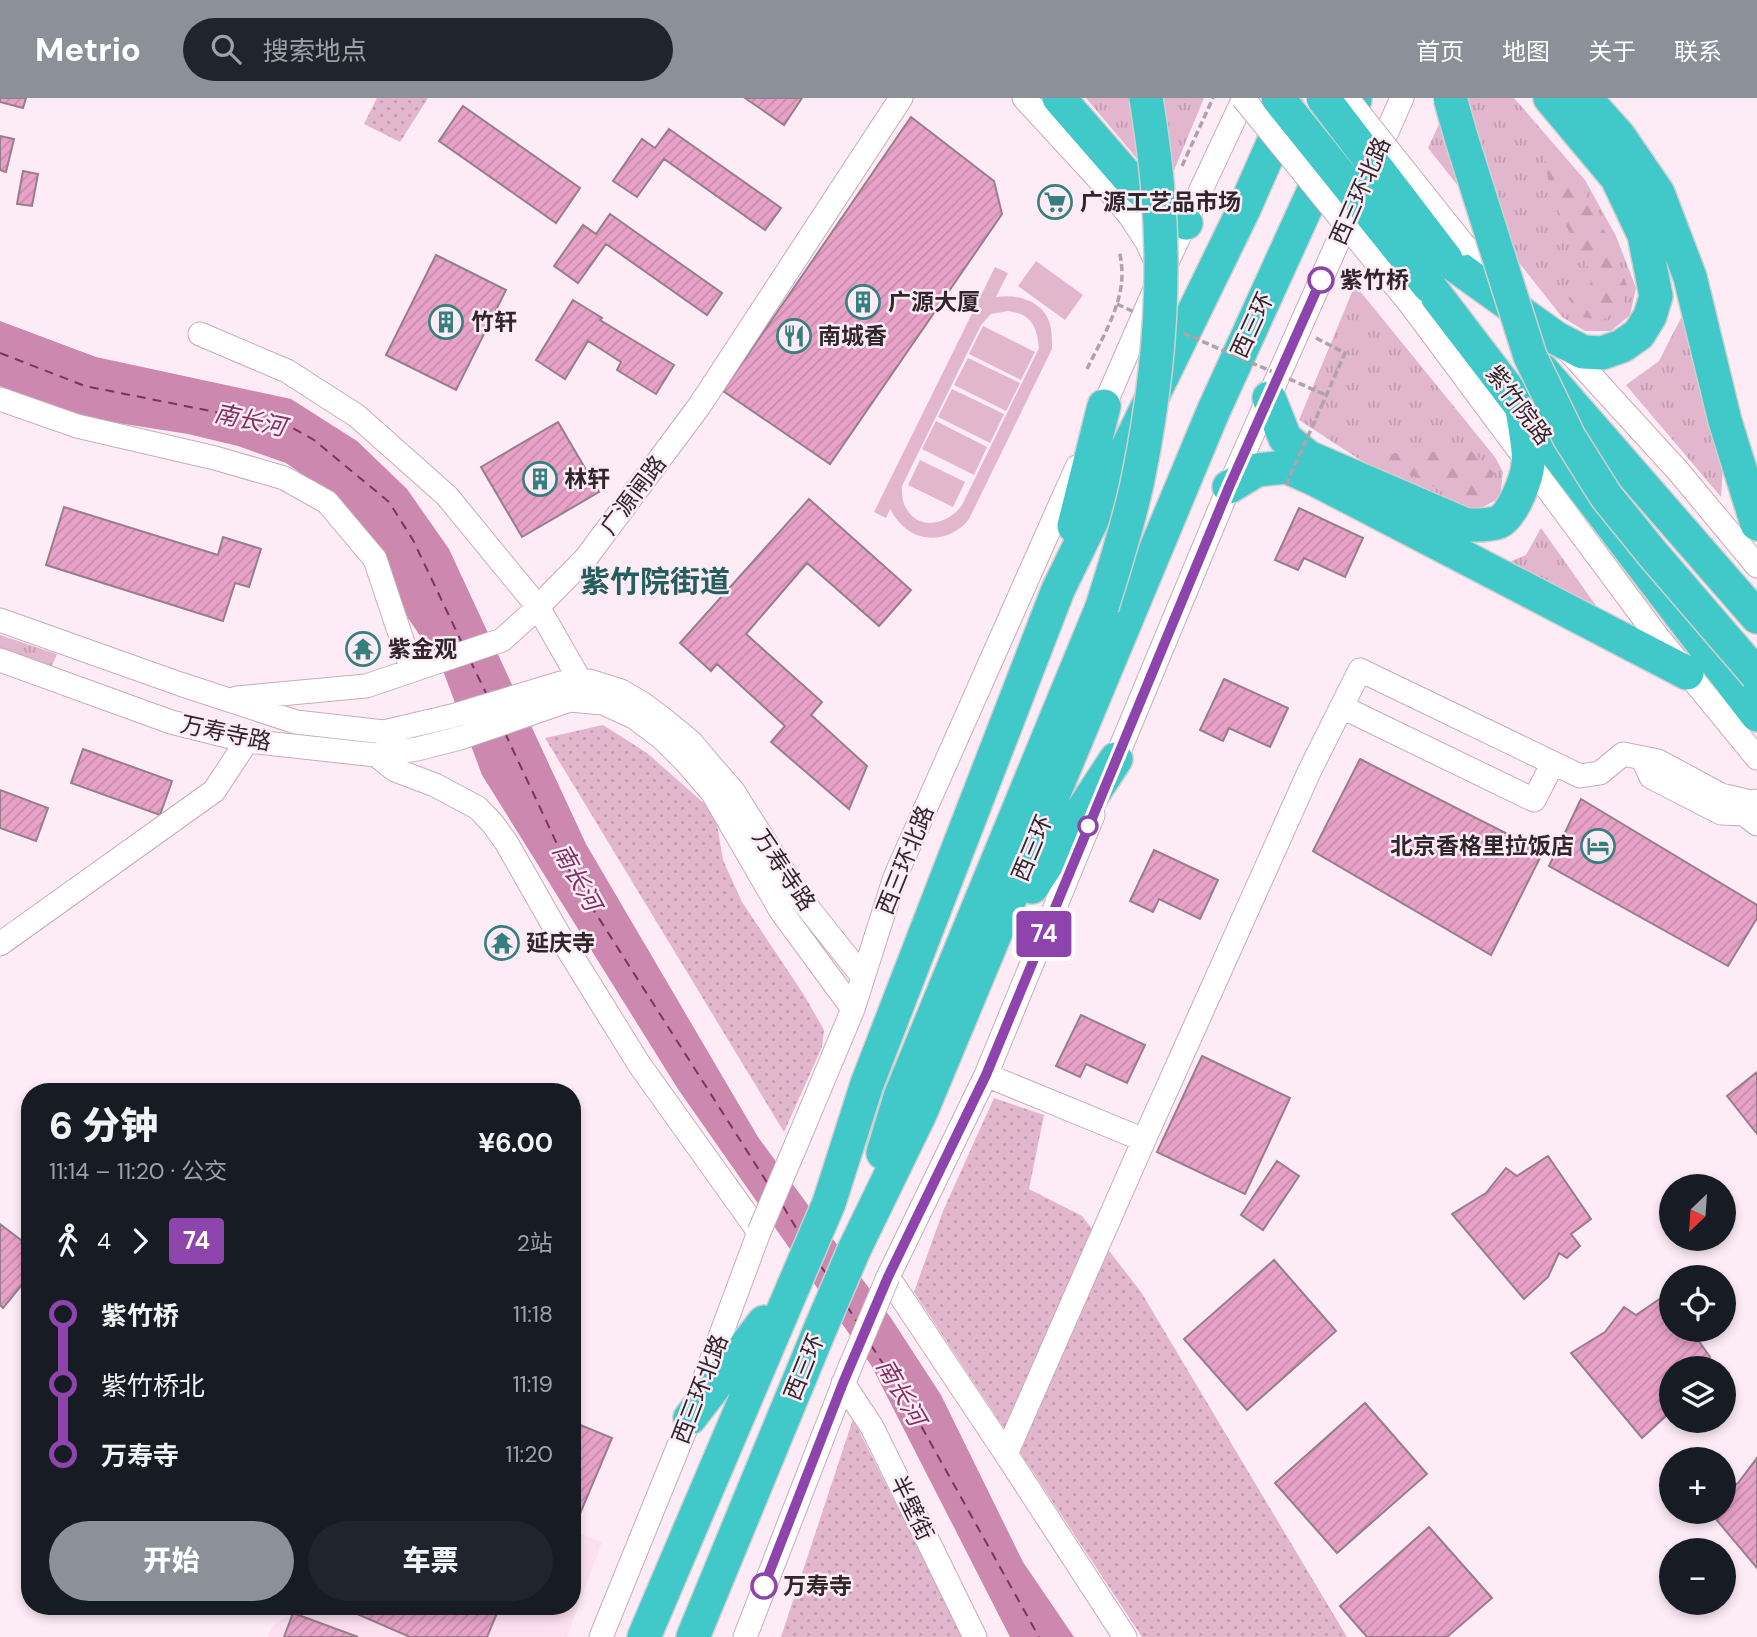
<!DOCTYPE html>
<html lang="zh">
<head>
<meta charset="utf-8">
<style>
  body { margin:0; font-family:"DM Sans","Noto Sans SC",sans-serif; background:#20242c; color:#f1f3f6; height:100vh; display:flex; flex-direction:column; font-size:26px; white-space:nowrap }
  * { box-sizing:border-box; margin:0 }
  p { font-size:23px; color:#9ea1a6 }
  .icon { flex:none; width:38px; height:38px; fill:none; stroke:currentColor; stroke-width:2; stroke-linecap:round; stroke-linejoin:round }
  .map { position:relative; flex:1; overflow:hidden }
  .panel { position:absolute; left:21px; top:985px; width:560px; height:532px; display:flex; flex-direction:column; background:#171b24; border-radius:28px; box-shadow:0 4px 10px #0003 }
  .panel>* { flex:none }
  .badge { padding:0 14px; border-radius:5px; font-size:24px; line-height:46px }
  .needle { width:46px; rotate:205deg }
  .controls { position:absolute; left:1659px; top:1076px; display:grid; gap:14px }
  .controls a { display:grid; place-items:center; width:77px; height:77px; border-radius:50%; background:#171b24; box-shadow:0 4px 10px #0003; font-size:35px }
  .map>.badge { position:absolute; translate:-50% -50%; box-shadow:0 0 0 4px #fff }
  .legs { display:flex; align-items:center; gap:10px; height:77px; padding:0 28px; font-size:23px }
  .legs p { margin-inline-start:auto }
  .overview { display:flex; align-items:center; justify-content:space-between; height:119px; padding:0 28px }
  h1 { font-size:38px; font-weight:800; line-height:52px }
  .cta { display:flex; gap:14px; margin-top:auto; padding:14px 28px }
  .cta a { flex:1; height:80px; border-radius:42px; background:#8c9099; color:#fff; font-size:28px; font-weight:800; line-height:80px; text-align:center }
  .cta a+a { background:#20242c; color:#f1f3f6 }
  ul { padding:0 28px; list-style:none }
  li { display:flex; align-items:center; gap:24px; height:70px; font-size:26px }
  li i { display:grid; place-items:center; width:10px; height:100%; margin:0 9px; background:currentColor }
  li i::after { content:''; width:18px; height:18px; margin:-9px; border:5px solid; border-radius:50%; background:#171b24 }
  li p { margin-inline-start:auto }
  li:first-child i { background:linear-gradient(#0000 50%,currentColor 0) }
  li:last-child i { background:linear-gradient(currentColor 50%,#0000 0) }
  header { display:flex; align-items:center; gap:42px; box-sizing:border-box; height:98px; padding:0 35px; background:#8c9099; color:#fff }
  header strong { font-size:33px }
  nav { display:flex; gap:38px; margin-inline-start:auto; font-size:24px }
  .search { width:490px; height:63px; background:#20242c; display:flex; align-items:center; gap:18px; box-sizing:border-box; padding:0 24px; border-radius:38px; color:#9ea1a6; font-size:26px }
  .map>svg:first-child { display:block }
  .built { fill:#fce0ef }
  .grass { fill:url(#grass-tufts) }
  .forest { fill:url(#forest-firs) }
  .park { fill:url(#park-dots) }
  .pitch { fill:#e2b6cd; fill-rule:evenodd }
  .water { fill:#cc88ae }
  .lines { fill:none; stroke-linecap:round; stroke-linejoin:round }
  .ferry { stroke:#813062; stroke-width:2; stroke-dasharray:9 7; stroke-linecap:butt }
  .building { fill:url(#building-hatch); stroke:#987e8c; stroke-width:2 }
  .minor-casing { stroke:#c7acba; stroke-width:25 }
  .highway-casing { stroke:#d1cfd1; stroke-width:36 }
  .path { stroke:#b0a2aa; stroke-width:3.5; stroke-dasharray:7 3.5; stroke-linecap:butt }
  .minor { stroke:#fff; stroke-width:23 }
  .highway { stroke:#41c8c8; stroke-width:33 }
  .minor-bridge-casing { stroke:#c7acba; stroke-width:25; stroke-linecap:butt }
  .highway-bridge-casing { stroke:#d1cfd1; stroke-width:36; stroke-linecap:butt }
  .path-bridge { stroke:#b0a2aa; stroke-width:3.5; stroke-dasharray:7 3.5; stroke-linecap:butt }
  .minor-bridge { stroke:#fff; stroke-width:23 }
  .highway-bridge { stroke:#41c8c8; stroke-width:33 }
  .line-1-casing { stroke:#fff; stroke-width:16 }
  .line-1 { stroke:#8e44ad; stroke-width:10 }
  .stop-1-dot { fill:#fff; stroke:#8e44ad; stroke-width:3.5 }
  .labels { text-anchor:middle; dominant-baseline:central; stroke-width:5; stroke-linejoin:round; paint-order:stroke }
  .street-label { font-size:23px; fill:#30262c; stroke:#fdecf5 }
  .poi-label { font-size:23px; font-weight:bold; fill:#30262c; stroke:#fdecf5; text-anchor:start }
  .stop-label { font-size:23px; font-weight:bold; fill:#30262c; stroke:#fdecf5; text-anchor:start }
  .water-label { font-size:24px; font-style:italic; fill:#813062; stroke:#fdecf5 }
  .district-label { font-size:30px; font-weight:bold; fill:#245e5e; stroke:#fdecf5 }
</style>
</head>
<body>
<header>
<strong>Metrio</strong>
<div class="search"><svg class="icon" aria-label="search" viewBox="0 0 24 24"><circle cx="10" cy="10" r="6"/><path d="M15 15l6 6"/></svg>搜索地点</div>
<nav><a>首页</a><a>地图</a><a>关于</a><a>联系</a></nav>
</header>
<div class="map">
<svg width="1757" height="1539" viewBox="0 0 1757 1539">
  <defs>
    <pattern id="grass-tufts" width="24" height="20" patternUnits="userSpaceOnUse" patternTransform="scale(1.75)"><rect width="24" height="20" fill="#e2b6cd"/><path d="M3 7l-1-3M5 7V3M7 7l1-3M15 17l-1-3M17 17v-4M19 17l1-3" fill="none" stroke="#c29cb0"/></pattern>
    <pattern id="forest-firs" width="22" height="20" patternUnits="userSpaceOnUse" patternTransform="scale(1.75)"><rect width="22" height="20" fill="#e2b6cd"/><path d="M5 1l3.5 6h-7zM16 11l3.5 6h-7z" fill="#c29cb0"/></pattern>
    <pattern id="park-dots" width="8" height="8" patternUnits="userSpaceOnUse" patternTransform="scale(1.75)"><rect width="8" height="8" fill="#e2b6cd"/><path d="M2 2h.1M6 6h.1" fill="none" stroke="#c29cb0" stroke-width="1.8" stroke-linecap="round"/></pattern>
    <pattern id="building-hatch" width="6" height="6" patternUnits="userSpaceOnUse" patternTransform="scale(1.75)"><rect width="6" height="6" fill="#e8a2c8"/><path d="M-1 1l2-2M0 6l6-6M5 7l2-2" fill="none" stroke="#c78bac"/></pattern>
  </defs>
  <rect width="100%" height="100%" fill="#fdecf5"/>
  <path class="built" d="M572,1433l30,11 -35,95h-299l4,-11 30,-19 270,-1z"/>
  <path class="grass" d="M1086,0h118l-39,94z
    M1451,0h63l71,82 31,56 20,52 -6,27 -19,16h-26l-23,-14 -134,-169z
    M1355,187l140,172 8,15 -3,26 -29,15 -109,-52 -63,-41z
    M1685,212l38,157 -2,30 -95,-112 33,-24z
    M1541,430l68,96 -105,-60 22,-9z
    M0,537l57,19 -6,14 -51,-18z"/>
  <path class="forest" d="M1543,47l37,39 36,70 11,32 -6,22 -18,12 -21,-3 -14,-19 20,-5 2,-5 1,-16 -40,-74z
    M1465,347l29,28 -6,21 -18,12 -93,-49 25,-5 13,-5 42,11z"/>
  <path class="park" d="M377,0h51l-28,44 -36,-18z
    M603,627l44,28 68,60 8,47 19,42 62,93 20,35 -2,17 -38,85 -239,-394z
    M994,1000l50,17 -15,74 53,27 59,76 206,345h-205l-228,-345 29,-81z
    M853,1321l110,218h-182z"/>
  <path class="pitch" d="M1036,163l47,34 -18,25 -47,-34z
    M995,169l13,6 -12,24c20,-3 45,3 53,24 3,8 3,19 3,28l-83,170c-15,20 -45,26 -65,8 -6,-5 -10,-11 -14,-18l-4,9 -12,-6zM1008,213c23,3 29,15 31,37l-77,157c-13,19 -43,27 -56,3 -4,-6 -4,-14 -4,-22l79,-161 10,-11z
    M983,228l52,26 -14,28 -52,-26z
    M968,260l52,25 -14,28 -52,-26z
    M952,291l52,25 -14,29 -52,-26z
    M936,323l51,26 -13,28 -52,-26z
    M920,362l45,22 -12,25 -45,-22z"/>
  <path class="water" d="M0,223l96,36 195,42 66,42 50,48 42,60 137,295 172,293 133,181 50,77 82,167 51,75h-64l-139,-272 -193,-276 -196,-314 -40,-107 -34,-50 -17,-43 -20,-39 -36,-39 -49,-34 -48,-17 -50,-12 -102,-16 -86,-32z"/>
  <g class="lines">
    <path class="ferry" d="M0,255l85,33 206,41 23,13 75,62 24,38 49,103
      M470,562l16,33
      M505,635l67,143 196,308
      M783,1108l15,25
      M820,1167l7,10
      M847,1208l10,16
      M871,1247l39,61 129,231"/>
  </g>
  <path class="building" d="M0,0h26l-3,10 -23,-6z
    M745,0h57l-18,27z
    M463,8l117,82 -24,35 -117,-82z
    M911,19l83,64 8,33 -172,250 -107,-73z
    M669,31l112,79 -16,22 -101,-71 -27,38 -24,-16 29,-42 13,9z
    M0,38l14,3 -8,33 -6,-2z
    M23,73l15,3 -6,32 -15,-2z
    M610,116l112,79 -15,22 -101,-71 -28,39 -24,-17 29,-41 13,9z
    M436,157l70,35 -50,100 -70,-35z
    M573,202l29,18 -2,2 74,45 -18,29 -39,-24 4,-8 -33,-21 -23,38 -29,-19z
    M558,324l41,70 -77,45 -41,-70z
    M809,401l102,91 -32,36 -72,-63 -61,71 76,68 -11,13 56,51 -18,43 -78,-67 14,-16 -68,-62 -6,7 -31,-28z
    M64,409l154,48 5,-18 38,12 -12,38 -14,-4 -12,38 -177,-56z
    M1299,410l64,30 -18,39 -41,-19 -6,12 -23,-10z
    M1224,581l64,29 -18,39 -41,-19 -6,13 -23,-11z
    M83,651l89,32 -12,34 -89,-32z
    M1360,661l183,93 -52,103 -178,-104z
    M0,692l48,18 -12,33 -36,-13z
    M1581,701l176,106v13l-29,48 -179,-100z
    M1154,752l64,30 -18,39 -41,-20 -6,13 -23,-11z
    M1081,917l64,30 -18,38 -41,-19 -6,13 -24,-11z
    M1202,958l88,42 -45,96 -88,-42z
    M1757,974v62l-30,-38z
    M1548,1058l43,63 -20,15 9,12 -13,12 -8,-5 -11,24 -24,22 -72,-85 34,-21 20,-25 11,8z
    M1277,1063l22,15 -36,54 -22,-15z
    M0,1126l30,23v28l-27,33 -3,-3z
    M1274,1162l62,71 -89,79 -63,-71z
    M1667,1196l4,7v29h20l19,27 -14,11h-25v37l-5,11 -24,22 -71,-85 34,-21 19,-25 12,8z
    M1365,1305l62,71 -90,79 -62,-70z
    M578,1326l34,14 -38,90 -2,-1v-90z
    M1757,1360v110l-47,-56h14v-20l14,-9z
    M1429,1429l63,71 -45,39h-80l-27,-31z
    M360,1508h140l-13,31h-77l-53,-23z
    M293,1515l65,24h-74z"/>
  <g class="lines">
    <g class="minor-casing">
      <path id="minor" d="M1024,0l82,89 24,29 17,26 10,22
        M1375,61l27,-61
        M1463,146l42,43
        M1411,207l246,331 100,122
        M200,236l87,37 70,45 90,80 91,111 43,75
        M1564,248l115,126 78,94
        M0,301l77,27 138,32 69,20 43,24 48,57 37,111
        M1098,322l64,-147 82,-175
        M0,522l180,64 116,38 88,10 68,-16 109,-33 28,-2 32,10 22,13 24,18 24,20 21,25 21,24 68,108 62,78
        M0,562l171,62 76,19 129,14 41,-6 43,-11 110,-38 33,3 31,14 28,21 24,24 26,30 69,119 72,98
        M237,600l129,-12 136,-46 31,-28 53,-54 114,-153 201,-307
        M1342,609l192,93 19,-37
        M376,657l19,15 40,15 43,23 15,16 13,18 53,93 80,129 120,168 -69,186 -89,219
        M1658,663l-13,3 6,13 70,36 23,1 13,10
        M1110,675l119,-286 123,-277
        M0,846l214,-153 33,-50
        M986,977l158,65 -138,314 -118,-177 98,-202 107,-260
        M1144,1042l166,-370 50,-100 220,106 20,-3 23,-19 35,7 63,34 34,8 2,-2
        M796,1047l57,-136 42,-132 182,-410
        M843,1285l29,44 103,210
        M1006,1356l119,183
        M745,1539l105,-270"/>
    </g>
    <g class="highway-casing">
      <path id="highway" d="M1059,0l74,85 30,25 23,15
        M1585,0l34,38 39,57 32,84 35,144 32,103
        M1446,161l110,79 27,14 19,1 20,-7 17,-12 11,-18 6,-20 -12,-61 -27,-57 -67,-80
        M1429,188l328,429
        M1542,272l215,247
        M1269,300l16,40 23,19 158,68c11,0 22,1 33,-3 13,-6 28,-43 29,-58 2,-12 -4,-41 -6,-55
        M1229,389l28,-17 30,-3 29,13 371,193
        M1074,428l30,-120
        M1032,789l84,-128
        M883,1055l17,-56 202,-490
        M829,1105l38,-119 191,-494 186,-381 44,-100
        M854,1152l67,-138 292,-700 142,-312
        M690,1320l74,-96
        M644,1539l150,-352
        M693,1539l128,-310"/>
    </g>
    <path class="path" d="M1182,68l31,-68
      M1316,240l29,15 -23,52
      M1087,271c14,-29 35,-62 35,-95 0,-8 -1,-16 -3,-23"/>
    <use href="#minor" class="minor"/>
    <use href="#highway" class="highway"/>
    <g class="minor-bridge-casing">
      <path id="minor-bridge" d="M1243,0l168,207
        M1347,0l116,146
        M759,1134l37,-87
        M850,1269l38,-90"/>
    </g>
    <g class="highway-bridge-casing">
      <path id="highway-bridge" d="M1278,0l151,188
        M1323,0l123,161
        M1450,0l11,39 69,219 39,81 37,59 46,57 105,122
        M1102,509c13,-42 27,-84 36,-128 19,-92 28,-192 20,-286 -2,-32 -7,-63 -12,-95
        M794,1187l35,-82
        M821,1229l33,-77"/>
    </g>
    <path class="path-bridge" d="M1117,206l17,8
      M1183,235l143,62
      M1286,387l36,-80"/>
    <use href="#minor-bridge" class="minor-bridge"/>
    <use href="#highway-bridge" class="highway-bridge"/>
  </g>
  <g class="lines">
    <g class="line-1-casing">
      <path id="line-1" d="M764,1488l79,-203 45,-106 98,-202 243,-588 92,-207"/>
    </g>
    <use href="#line-1" class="line-1"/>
  </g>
  <defs>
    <g id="supermarket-ring" transform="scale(1.75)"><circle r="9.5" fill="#fdecf5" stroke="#367f7f" stroke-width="1.5"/><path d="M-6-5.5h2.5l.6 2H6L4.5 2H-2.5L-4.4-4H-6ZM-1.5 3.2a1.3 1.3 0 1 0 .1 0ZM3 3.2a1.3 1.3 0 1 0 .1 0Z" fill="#367f7f"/></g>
    <g id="building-ring" transform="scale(1.75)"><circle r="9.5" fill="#fdecf5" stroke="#367f7f" stroke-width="1.5"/><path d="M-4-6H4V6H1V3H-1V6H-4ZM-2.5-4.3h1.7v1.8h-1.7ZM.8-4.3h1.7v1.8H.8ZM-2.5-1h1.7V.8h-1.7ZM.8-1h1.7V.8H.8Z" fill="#367f7f"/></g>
    <g id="restaurant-ring" transform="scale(1.75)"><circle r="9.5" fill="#fdecf5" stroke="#367f7f" stroke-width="1.5"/><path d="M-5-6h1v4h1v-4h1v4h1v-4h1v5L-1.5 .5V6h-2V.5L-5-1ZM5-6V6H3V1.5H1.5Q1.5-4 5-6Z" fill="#367f7f"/></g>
    <g id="temple-ring" transform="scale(1.75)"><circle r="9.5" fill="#fdecf5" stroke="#367f7f" stroke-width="1.5"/><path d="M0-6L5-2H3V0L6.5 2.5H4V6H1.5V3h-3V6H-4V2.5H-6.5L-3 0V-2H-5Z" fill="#367f7f"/></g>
    <g id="hotel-ring" transform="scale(1.75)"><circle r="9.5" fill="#fdecf5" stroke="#367f7f" stroke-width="1.5"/><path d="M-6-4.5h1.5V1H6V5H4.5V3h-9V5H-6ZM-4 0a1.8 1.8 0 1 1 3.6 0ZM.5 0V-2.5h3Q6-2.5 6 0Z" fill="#367f7f"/></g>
  </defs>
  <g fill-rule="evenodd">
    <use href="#supermarket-ring" x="1055" y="104"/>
    <use href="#building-ring" x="863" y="204"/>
    <use href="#building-ring" x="446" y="224"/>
    <use href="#restaurant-ring" x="794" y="238"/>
    <use href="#building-ring" x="540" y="381"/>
    <use href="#temple-ring" x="363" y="551"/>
    <use href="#hotel-ring" x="1598" y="748"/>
    <use href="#temple-ring" x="502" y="845"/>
  </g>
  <g class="stop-1-dot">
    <circle cx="1321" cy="182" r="12"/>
    <circle cx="1088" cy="728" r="9"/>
    <circle cx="764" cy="1488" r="12"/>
  </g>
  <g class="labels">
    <g class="street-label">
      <text transform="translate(1360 93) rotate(-66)">西三环北路</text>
      <text transform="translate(1252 227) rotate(-65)">西三环</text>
      <text transform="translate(1519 307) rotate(53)">紫竹院路</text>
      <text transform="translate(633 397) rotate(-53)">广源闸路</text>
      <text transform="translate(226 635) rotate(12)">万寿寺路</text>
      <text transform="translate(1032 750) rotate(-67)">西三环</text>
      <text transform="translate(905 762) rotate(-68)">西三环北路</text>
      <text transform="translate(784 772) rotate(56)">万寿寺路</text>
      <text transform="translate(804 1269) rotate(-68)">西三环</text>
      <text transform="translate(700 1291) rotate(-69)">西三环北路</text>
      <text transform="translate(912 1410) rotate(64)">半壁街</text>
    </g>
    <g class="poi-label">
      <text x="1080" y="104">广源工艺品市场</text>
      <text x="888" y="204">广源大厦</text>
      <text x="471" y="224">竹轩</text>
      <text x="818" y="238">南城香</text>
      <text x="564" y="381">林轩</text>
      <text x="388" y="551">紫金观</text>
      <text x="1574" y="748" text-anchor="end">北京香格里拉饭店</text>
      <text x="526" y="845">延庆寺</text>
    </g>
    <g class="stop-label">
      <text x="1340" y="182">紫竹桥</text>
      <text x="783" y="1488">万寿寺</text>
    </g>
    <g class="water-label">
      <text transform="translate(250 322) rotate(12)">南长河</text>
      <text transform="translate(577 779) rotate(61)">南长河</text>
      <text transform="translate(901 1294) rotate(60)">南长河</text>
    </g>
    <g class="district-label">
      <text x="655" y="483">紫竹院街道</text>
    </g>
  </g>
</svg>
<div class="controls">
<a><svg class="needle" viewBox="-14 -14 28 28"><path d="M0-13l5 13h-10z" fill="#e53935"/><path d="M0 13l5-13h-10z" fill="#9ea1a6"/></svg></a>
<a><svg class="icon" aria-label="locate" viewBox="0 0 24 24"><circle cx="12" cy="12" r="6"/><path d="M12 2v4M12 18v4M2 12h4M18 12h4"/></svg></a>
<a><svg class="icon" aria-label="layers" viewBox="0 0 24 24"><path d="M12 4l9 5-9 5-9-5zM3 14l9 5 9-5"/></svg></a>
<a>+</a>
<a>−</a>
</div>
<b class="badge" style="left:1044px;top:836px;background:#8e44ad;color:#fff">74</b>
<section class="panel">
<div class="overview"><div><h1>6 分钟</h1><p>11:14 – 11:20 · 公交</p></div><b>¥6.00</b></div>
<div class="legs"><svg class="icon" aria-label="walk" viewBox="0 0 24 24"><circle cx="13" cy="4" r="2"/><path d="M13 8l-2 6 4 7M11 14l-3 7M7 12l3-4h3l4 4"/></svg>4<svg class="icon" aria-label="forward" viewBox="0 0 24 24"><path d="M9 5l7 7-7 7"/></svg><b class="badge" style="background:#8e44ad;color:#fff">74</b><p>2站</p></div>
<ul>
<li><i style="color:#8e44ad"></i><b>紫竹桥</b><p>11:18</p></li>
<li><i style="color:#8e44ad"></i><span>紫竹桥北</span><p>11:19</p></li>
<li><i style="color:#8e44ad"></i><b>万寿寺</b><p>11:20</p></li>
</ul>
<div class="cta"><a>开始</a><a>车票</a></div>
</section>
</div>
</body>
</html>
